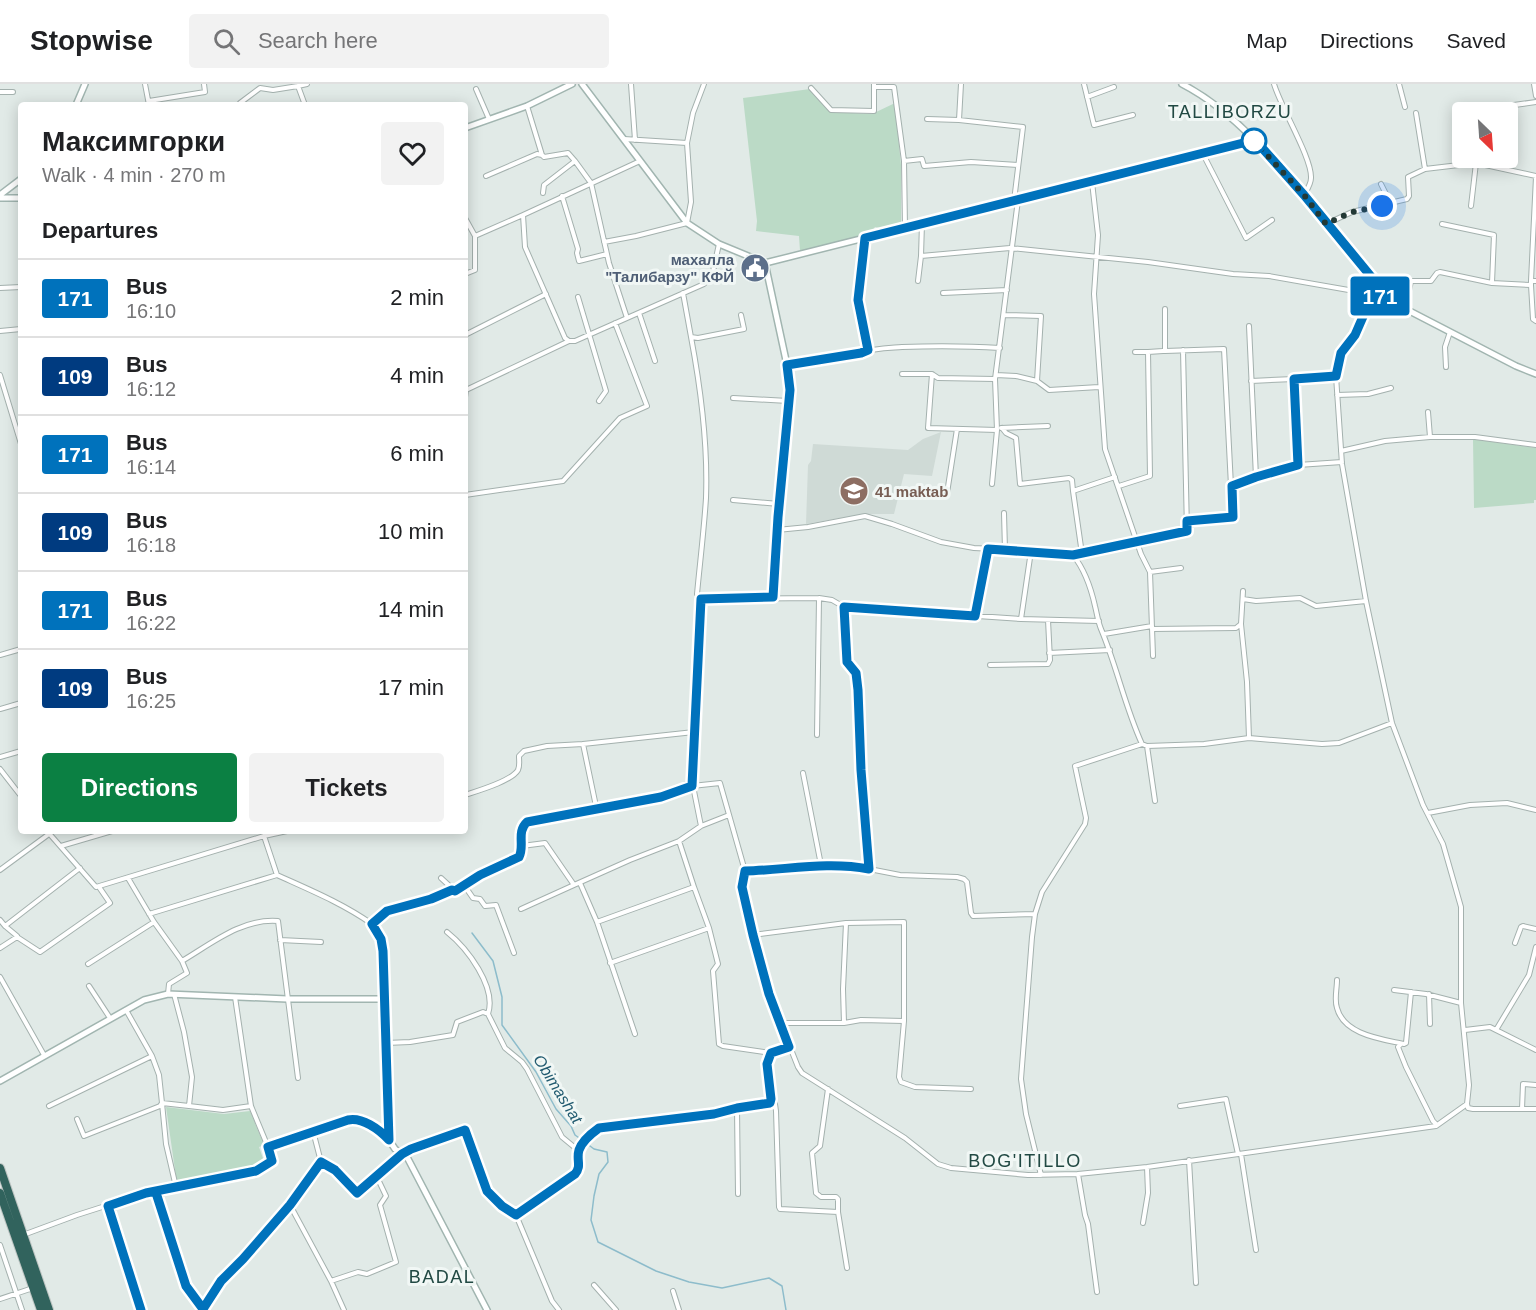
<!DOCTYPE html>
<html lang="en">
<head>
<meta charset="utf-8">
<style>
  body { margin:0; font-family:Arial,sans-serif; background:#f2f2f2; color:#202124; height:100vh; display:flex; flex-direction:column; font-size:22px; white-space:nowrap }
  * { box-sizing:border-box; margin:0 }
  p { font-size:20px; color:#757577 }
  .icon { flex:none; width:33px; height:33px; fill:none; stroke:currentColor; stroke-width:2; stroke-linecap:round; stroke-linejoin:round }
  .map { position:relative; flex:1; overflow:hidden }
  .panel { position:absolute; left:18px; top:18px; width:450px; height:732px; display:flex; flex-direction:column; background:#fff; border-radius:6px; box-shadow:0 3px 15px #0003 }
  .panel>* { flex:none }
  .badge { padding:0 12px; border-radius:4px; font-size:21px; line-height:39px }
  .needle { width:39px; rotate:155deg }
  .buttons { position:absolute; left:1452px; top:18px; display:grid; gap:12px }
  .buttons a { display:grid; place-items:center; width:66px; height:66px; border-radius:6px; background:#fff; box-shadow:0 3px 15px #0003; font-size:30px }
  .you { position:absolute; width:30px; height:30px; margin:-15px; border:4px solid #fff; border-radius:50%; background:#1a73e8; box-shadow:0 0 0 9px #1a73e833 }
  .map>.badge { position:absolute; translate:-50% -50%; box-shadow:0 0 0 3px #fff }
  h2 { padding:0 24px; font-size:22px; line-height:54px }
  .round { display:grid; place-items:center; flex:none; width:63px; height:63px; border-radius:6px; background:#f2f2f2 }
  .summary { display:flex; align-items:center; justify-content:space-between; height:102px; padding:0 24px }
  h1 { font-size:28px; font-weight:600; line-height:45px }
  .cta { display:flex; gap:12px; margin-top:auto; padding:12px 24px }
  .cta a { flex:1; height:69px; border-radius:6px; background:#0b8043; color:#fff; font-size:24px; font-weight:600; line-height:69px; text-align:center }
  .cta a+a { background:#f2f2f2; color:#202124 }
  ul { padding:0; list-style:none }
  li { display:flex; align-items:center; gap:18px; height:78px; padding:0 24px; border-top:2px solid #e0e0e0 }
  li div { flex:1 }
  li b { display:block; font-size:22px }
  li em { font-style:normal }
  li .badge { min-width:66px; font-weight:700; text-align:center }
  header { display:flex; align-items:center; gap:36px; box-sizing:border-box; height:84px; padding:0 30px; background:#fff; border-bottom:2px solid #e0e0e0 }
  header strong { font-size:28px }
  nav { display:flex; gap:33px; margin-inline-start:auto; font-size:21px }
  .search { width:420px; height:54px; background:#f2f2f2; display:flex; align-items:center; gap:15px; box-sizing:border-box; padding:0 21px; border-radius:6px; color:#757577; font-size:22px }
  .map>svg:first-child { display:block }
  .built { fill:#cfdad6 }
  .green { fill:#bbdac6 }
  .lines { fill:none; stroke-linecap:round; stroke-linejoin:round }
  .stream { stroke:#8dbccb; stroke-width:1.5 }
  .street-casing { stroke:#a4b1ae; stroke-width:6 }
  .secondary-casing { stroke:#a1b5b0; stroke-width:8 }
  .highway-casing { stroke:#bdc4c2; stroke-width:10 }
  .street { stroke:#fff; stroke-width:4 }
  .secondary { stroke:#fff; stroke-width:5 }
  .highway { stroke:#31635d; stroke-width:8 }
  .line-casing { stroke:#fff; stroke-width:14 }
  .line { stroke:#0072bc; stroke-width:9 }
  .walk { stroke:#233935; stroke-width:6; stroke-dasharray:0 10.8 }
  .stop-dot { fill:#fff; stroke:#0072bc; stroke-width:3 }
  .labels { text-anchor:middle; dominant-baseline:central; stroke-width:6; stroke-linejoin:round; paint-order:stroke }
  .service-label { font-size:15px; font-weight:bold; fill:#4e5e75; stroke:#f1f7f5; text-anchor:end }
  .education-label { font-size:15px; font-weight:bold; fill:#785e54; stroke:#f1f7f5; text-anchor:start }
  .water-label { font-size:16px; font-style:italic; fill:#225b70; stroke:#f1f7f5 }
  .quarter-label { font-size:18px; letter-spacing:1.5px; fill:#214943; stroke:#f1f7f5 }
</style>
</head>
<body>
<header>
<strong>Stopwise</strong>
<div class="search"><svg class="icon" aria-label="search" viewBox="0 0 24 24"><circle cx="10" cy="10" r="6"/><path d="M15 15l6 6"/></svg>Search here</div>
<nav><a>Map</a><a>Directions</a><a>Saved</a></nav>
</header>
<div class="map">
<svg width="1536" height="1226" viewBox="0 0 1536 1226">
  <rect width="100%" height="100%" fill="#e1eae7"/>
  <path class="built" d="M941,348l-9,44 -28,-2 -10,40h-31l-57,10 2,-59 3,-4 2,-17 95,6 15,-11z"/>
  <path class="green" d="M810,5l21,23 41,2 23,-11 6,62v59l-17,5 -9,-2 -5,7 -70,17 -1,-15 -43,-5 1,-10 -14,-123z
    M1473,355l63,9v52h-2v3l-60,5z
    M166,1023l58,7 26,-3 14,34 -5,2 7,20 -47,11 -42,6z"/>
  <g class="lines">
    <path class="stream" d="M472,849l21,28 9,36v28l34,47 20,37 15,17 4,9 7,5
      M586,1059l8,6 13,3 1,10 -9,12 -5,22 -3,24 7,22 58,29 33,11 33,6 47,-10 13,8 4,24"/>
    <g class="street-casing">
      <path id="street" d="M145,0l4,21
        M631,0l4,56
        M1084,0l10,41 39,-10
        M1274,0c7,24 38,74 37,94 0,6 -4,12 -7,17
        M1399,0l6,23
        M1534,0l2,12
        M298,2l9,-2
        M874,3h20l10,74 18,-2 2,7 47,-4 47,3
        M811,4l20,22 43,1v-27
        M476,5l13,30
        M0,8h13
        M1087,13l27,-10
        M149,17l56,-9 -1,-8
        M241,21l-1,-2 20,-15 13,2 25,-4 7,19
        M527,22l15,49 2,2 24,-4 7,8
        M1463,28l73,-10
        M1416,29l9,56
        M1455,30l7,-1
        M927,35l32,1 2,-36
        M959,36l64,7 -9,74
        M624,55l63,4 6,-30 11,-29
        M1203,70l43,84 26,-18
        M640,77l-117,54 2,32 40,91 4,3h6l129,-57 8,-8 7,-32
        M904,77l1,67
        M486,92l51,-22 5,1
        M1092,98l6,53 -4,59 11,155 36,105 9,18 3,84
        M1381,100l10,20
        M543,109l1,-8 31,-24 16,22 18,80 18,55
        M562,112l16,53 -1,4 2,8 28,-7
        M1471,122l5,-43
        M465,134l10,18
        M922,139l-1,33 89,-8 138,14 85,12 36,2 91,16 12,4
        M1326,140l26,-12 55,-13 2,-3 -1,-19 17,-8 51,-6 60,13
        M1442,140l52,11 -2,48 39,2v-4h5
        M865,154l-7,62 10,50
        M604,158l32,-6 51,-13 4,-21 -4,-59
        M465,190l10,-4v-34l48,-21
        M918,197l3,-25
        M1531,197l5,-104
        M1531,201l2,34 3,2
        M0,204l21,-1
        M683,209l8,44 7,1 46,-9 -3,-14
        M943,209l64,-3
        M578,213l28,94 -7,10
        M1165,225v42l59,-2 7,137 25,-9 -7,-151
        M1405,225l6,-28h20l6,-8 3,-1 52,11
        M639,229l16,48
        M1005,231l36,1 -4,65 12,9 50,-3
        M0,247l21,-2
        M465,251l81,-41
        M691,253c10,53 17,107 15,161 -2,32 -6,64 -9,96l4,5
        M1135,268h13
        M787,281l74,-12c12,-5 28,-5 41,-6 33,-1 65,-1 98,1
        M1446,283l-1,-20 5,-15
        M902,290h30l6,4 57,1
        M932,290l-4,54 69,2
        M0,291l21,69
        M996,291l20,1 21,5
        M1251,297l43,-2
        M1337,311l31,-1 23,-6
        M465,313l1,-7 103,-49
        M733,314l55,3
        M1001,344l47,-2
        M1002,344l4,5 10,5 4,46 49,-6 3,2 1,11
        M1430,353h45l61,8
        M1341,367l44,-10 45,-4 -2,-25
        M1298,381l-4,-86 42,-3
        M1256,393l42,-12 44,-3
        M992,400l5,-54 -2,-51 23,-179
        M1119,402l31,-10 -2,-124 15,-1
        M947,409l10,-64
        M465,411l98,-14 57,-63 27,-12 -32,-83
        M733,416l46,4
        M1004,429l1,37
        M1187,437l46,-4 -2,-31
        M777,446l31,-3 57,-11 27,8 49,18 33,6 57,3 42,4 114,-24 -4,-181
        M1082,470l-9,-63 42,-14
        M1073,471c12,15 18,33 22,51 2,8 3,16 6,23 16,38 24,78 41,115
        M1150,488l31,-4
        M1243,515l13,2 44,-3 16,8 50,-5
        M844,523l3,55 9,11 2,17 3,80 8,99
        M975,532l13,-67
        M1021,535l10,-68
        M1241,540l6,58 2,56
        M1152,545l84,-1 5,-4 2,-33
        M1104,550l48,-8
        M1049,569l61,-3
        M0,571l21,-6
        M990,581l58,-1 2,-4 -2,-40
        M0,625l21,-6
        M817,651l2,-137
        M583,660l14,67 64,-14 31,-11 28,-3 25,88 -3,16 11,48 16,59 29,73 4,6 103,65 33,26 13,4 77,7 50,-1 69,-7 289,-41 31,-22 2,-19 -8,-82v-96l-18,-63 -20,-39 -31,-82 -26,-122 -24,-137 -6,-88 5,-23 14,-18 17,-39h15
        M1147,662l8,55
        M0,673l21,-6
        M0,685l21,27
        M803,689l18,92
        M692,702l9,-187 118,-1 13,2 12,7 177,12 78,2
        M693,702l8,40
        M465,711c12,-4 47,-14 53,-25 2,-4 1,-9 1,-14l5,-5 23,-5 36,-2 111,-12
        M1428,729l42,-8 37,-2 29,7
        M47,747l49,56 168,-51 13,39c33,15 65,28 95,49l15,-13 44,-12 21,-9
        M264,752l23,-5
        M61,762l51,-15
        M0,786l49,-36
        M745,787l28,-1 48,-5h28l51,10 57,2 7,2 3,3 4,31 2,3 62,-2
        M128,794l26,44 28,39
        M441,794l14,13 25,-16 39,-18c5,-8 0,-18 2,-27 4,-14 62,-17 76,-19
        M580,799l17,39 38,112
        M464,801l9,13 7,1 5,7 11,-1 18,48
        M574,801l56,-25 49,-19 22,-15 28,-11
        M694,803l15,41 9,36 -5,7 6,73 4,2 48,7
        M521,825l53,-24 -29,-42 -23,3
        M149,830l128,-39
        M0,836l5,6
        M597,838l97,-35 -15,-46
        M372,840c15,22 12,49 13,75
        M447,848c20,16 50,55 41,82l17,34 17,14 5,7 35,68 17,14
        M753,851l93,-12 58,-1v99l-43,-1 -17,3h-63
        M17,852l-12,-10 75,-58
        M280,856l41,2
        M1515,859l6,-16 2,-1 13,3
        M0,864l17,-11 23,15 70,-49 -11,-16
        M610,879l99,-35
        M88,880l66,-42
        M0,893l44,78
        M1337,896c0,9 -3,20 0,28 7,27 45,31 67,36l2,-1 5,-51
        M89,902l21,32
        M1394,906l32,4 35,9
        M168,910l1,-10 18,-11 -5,-12c29,-17 60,-43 96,-40l20,157
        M174,910l10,38 8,45 -3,29 -27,-3 4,41 10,43
        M1429,910l1,30
        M904,937l-5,56 2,5 14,5 56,2
        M844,939l-1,-34 3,-66
        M1465,946l25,-3 46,23
        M1496,946l33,-55 7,-28
        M386,959l24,-1 43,-7 4,-13 26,-10 5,2
        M1401,960l-3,3 8,20 27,54 4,4
        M828,1005l-8,57 -8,7 4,40 5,4h15l2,2v13l9,56
        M769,1019l6,1 1,7 3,96 1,2 58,3
        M1467,1020l1,4 5,1h63
        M49,1022l103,-50
        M189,1022l34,4 28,-4
        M1180,1022l46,-7 12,55
        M737,1024l1,86
        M1522,1025l1,-25 13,1
        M77,1035l7,17 76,-30 2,-3 -3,-28 -7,-19 -26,-46
        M313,1047l8,31
        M268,1063l85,-28c12,1 27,12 35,20
        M1241,1070l15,96
        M1189,1076l7,123
        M321,1078l14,8 22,23 45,-39 9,-5 54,-19 22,61c7,9 18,20 29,24l36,86 7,9
        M1078,1090l7,41 3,9 9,68
        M1041,1091l-15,-61 -5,-35 11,-142 3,-23 7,-22 43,-68 1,-6 -11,-52 67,-22 5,2 57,-2 45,-6 73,6 17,-1 53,-20
        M157,1107l29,95 17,23
        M290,1121l41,76 13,29
        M108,1122l33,104
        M516,1131l59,-41c7,-8 1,-14 4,-24 3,-9 13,-17 20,-22l115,-14 23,-6 32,-5 2,-4 -4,-35 4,-11 18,-6
        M1143,1139l5,-30 -1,-26
        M23,1151l54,-20 69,-22 110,-22 16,-10 -4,-14 -17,-41 -16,-109
        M0,1161l22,65
        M331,1197l27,-9 9,2 29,-12 -16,-57 6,-9 -10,-21
        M594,1201l22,25
        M673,1207l6,19
        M0,1215l33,-11
        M202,1226l19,-29 22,-22 47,-54 21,-31 10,-12"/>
    </g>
    <g class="secondary-casing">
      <path id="secondary" d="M582,0l105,139 32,21 46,19 490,-123
        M1182,0c60,31 103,90 145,142 20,24 40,47 60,70l9,8 120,62 20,8
        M76,21l9,-21
        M465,44l62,-22 45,-22
        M0,111l21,-16
        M0,114h21
        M765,179l22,102 3,25 -12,127 -5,80
        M0,997l144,-81 24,-6 119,5h98l4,141 6,9 12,8 80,153"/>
    </g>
    <g class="highway-casing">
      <path id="highway" d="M0,1084l49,142
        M0,1109l41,117"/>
    </g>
    <use href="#street" class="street"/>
    <use href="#secondary" class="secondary"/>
    <use href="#highway" class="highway"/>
  </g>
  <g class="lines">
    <g class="line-casing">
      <path id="line" d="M141,1226l-33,-104 38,-13 110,-22 16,-10 -4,-14 80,-27c14,-3 31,9 41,20l-6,-189 -2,-12 -9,-15 15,-13 44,-12 21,-9 3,1 25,-16 39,-18c6,-11 -3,-25 8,-35l134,-25 31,-11 9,-187 72,-2 5,-80 12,-127 -3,-25 74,-12 7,-3 -10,-50 7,-62 390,-98 49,55 83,101h-15l-17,39 -14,18 -5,23 -42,3 4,86 -42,12 -24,9 1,31 -46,4v10l-114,24 -85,-6 -13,67 -131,-9 3,55 9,11 2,17 3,80 8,99c-42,-8 -82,1 -124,2l-3,16 11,48 16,59 20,53 -18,6 -4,11 4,35 -1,4 -33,5 -23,6 -115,14c-7,5 -17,13 -20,22 -3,10 3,16 -4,24l-59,41 -14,-9 -15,-15 -22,-61 -54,19 -9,5 -45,39 -22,-23 -14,-8 -31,43 -47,54 -22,22 -18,28 -17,-23 -29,-90"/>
    </g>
    <use href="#line" class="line"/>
    <path class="walk" d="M1254,57l50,54 22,29 26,-12 30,-6"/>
  </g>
  <defs>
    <g id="civic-disc" transform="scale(1.5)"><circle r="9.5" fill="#5c6f8a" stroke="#f1f7f5"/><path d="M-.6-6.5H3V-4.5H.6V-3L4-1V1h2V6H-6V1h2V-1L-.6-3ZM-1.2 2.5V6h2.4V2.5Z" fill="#fff"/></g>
    <g id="school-disc" transform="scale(1.5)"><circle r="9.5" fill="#8d6e63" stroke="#f1f7f5"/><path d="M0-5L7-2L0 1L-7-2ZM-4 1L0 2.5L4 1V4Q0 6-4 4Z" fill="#fff"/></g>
  </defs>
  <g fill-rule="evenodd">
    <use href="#civic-disc" x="755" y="184"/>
    <use href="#school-disc" x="854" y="407"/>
  </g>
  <circle class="stop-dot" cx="1254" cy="57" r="12"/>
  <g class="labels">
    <g class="service-label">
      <text x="734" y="175">махалла<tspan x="734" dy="17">"Талибарзу" КФЙ</tspan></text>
    </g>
    <g class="education-label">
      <text x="875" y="407">41 maktab</text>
    </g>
    <g class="water-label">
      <text transform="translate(558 1005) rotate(58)">Obimashat</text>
    </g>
    <g class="quarter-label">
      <text x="1230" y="28">TALLIBORZU</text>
      <text x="1025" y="1077">BOG'ITILLO</text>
      <text x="442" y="1193">BADAL</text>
    </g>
  </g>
</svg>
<div class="buttons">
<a><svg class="needle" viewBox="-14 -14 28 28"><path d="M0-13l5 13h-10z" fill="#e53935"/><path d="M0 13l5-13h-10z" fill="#757577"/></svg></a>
</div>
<div class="you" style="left:1382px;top:122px"></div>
<b class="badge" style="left:1380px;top:212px;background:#0072bc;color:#fff">171</b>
<section class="panel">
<div class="summary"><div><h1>Максимгорки</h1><p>Walk · 4 min · 270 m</p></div><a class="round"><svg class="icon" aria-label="heart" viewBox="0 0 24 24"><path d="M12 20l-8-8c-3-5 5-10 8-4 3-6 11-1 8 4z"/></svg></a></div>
<h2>Departures</h2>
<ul>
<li><span class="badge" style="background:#0072bc;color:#fff">171</span><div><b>Bus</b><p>16:10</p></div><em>2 min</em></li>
<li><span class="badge" style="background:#003b80;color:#fff">109</span><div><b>Bus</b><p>16:12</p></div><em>4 min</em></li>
<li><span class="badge" style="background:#0072bc;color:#fff">171</span><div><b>Bus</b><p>16:14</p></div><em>6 min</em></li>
<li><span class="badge" style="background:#003b80;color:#fff">109</span><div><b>Bus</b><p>16:18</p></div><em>10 min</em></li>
<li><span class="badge" style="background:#0072bc;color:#fff">171</span><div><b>Bus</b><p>16:22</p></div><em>14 min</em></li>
<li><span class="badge" style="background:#003b80;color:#fff">109</span><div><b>Bus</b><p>16:25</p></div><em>17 min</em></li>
</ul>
<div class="cta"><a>Directions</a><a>Tickets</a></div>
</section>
</div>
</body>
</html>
